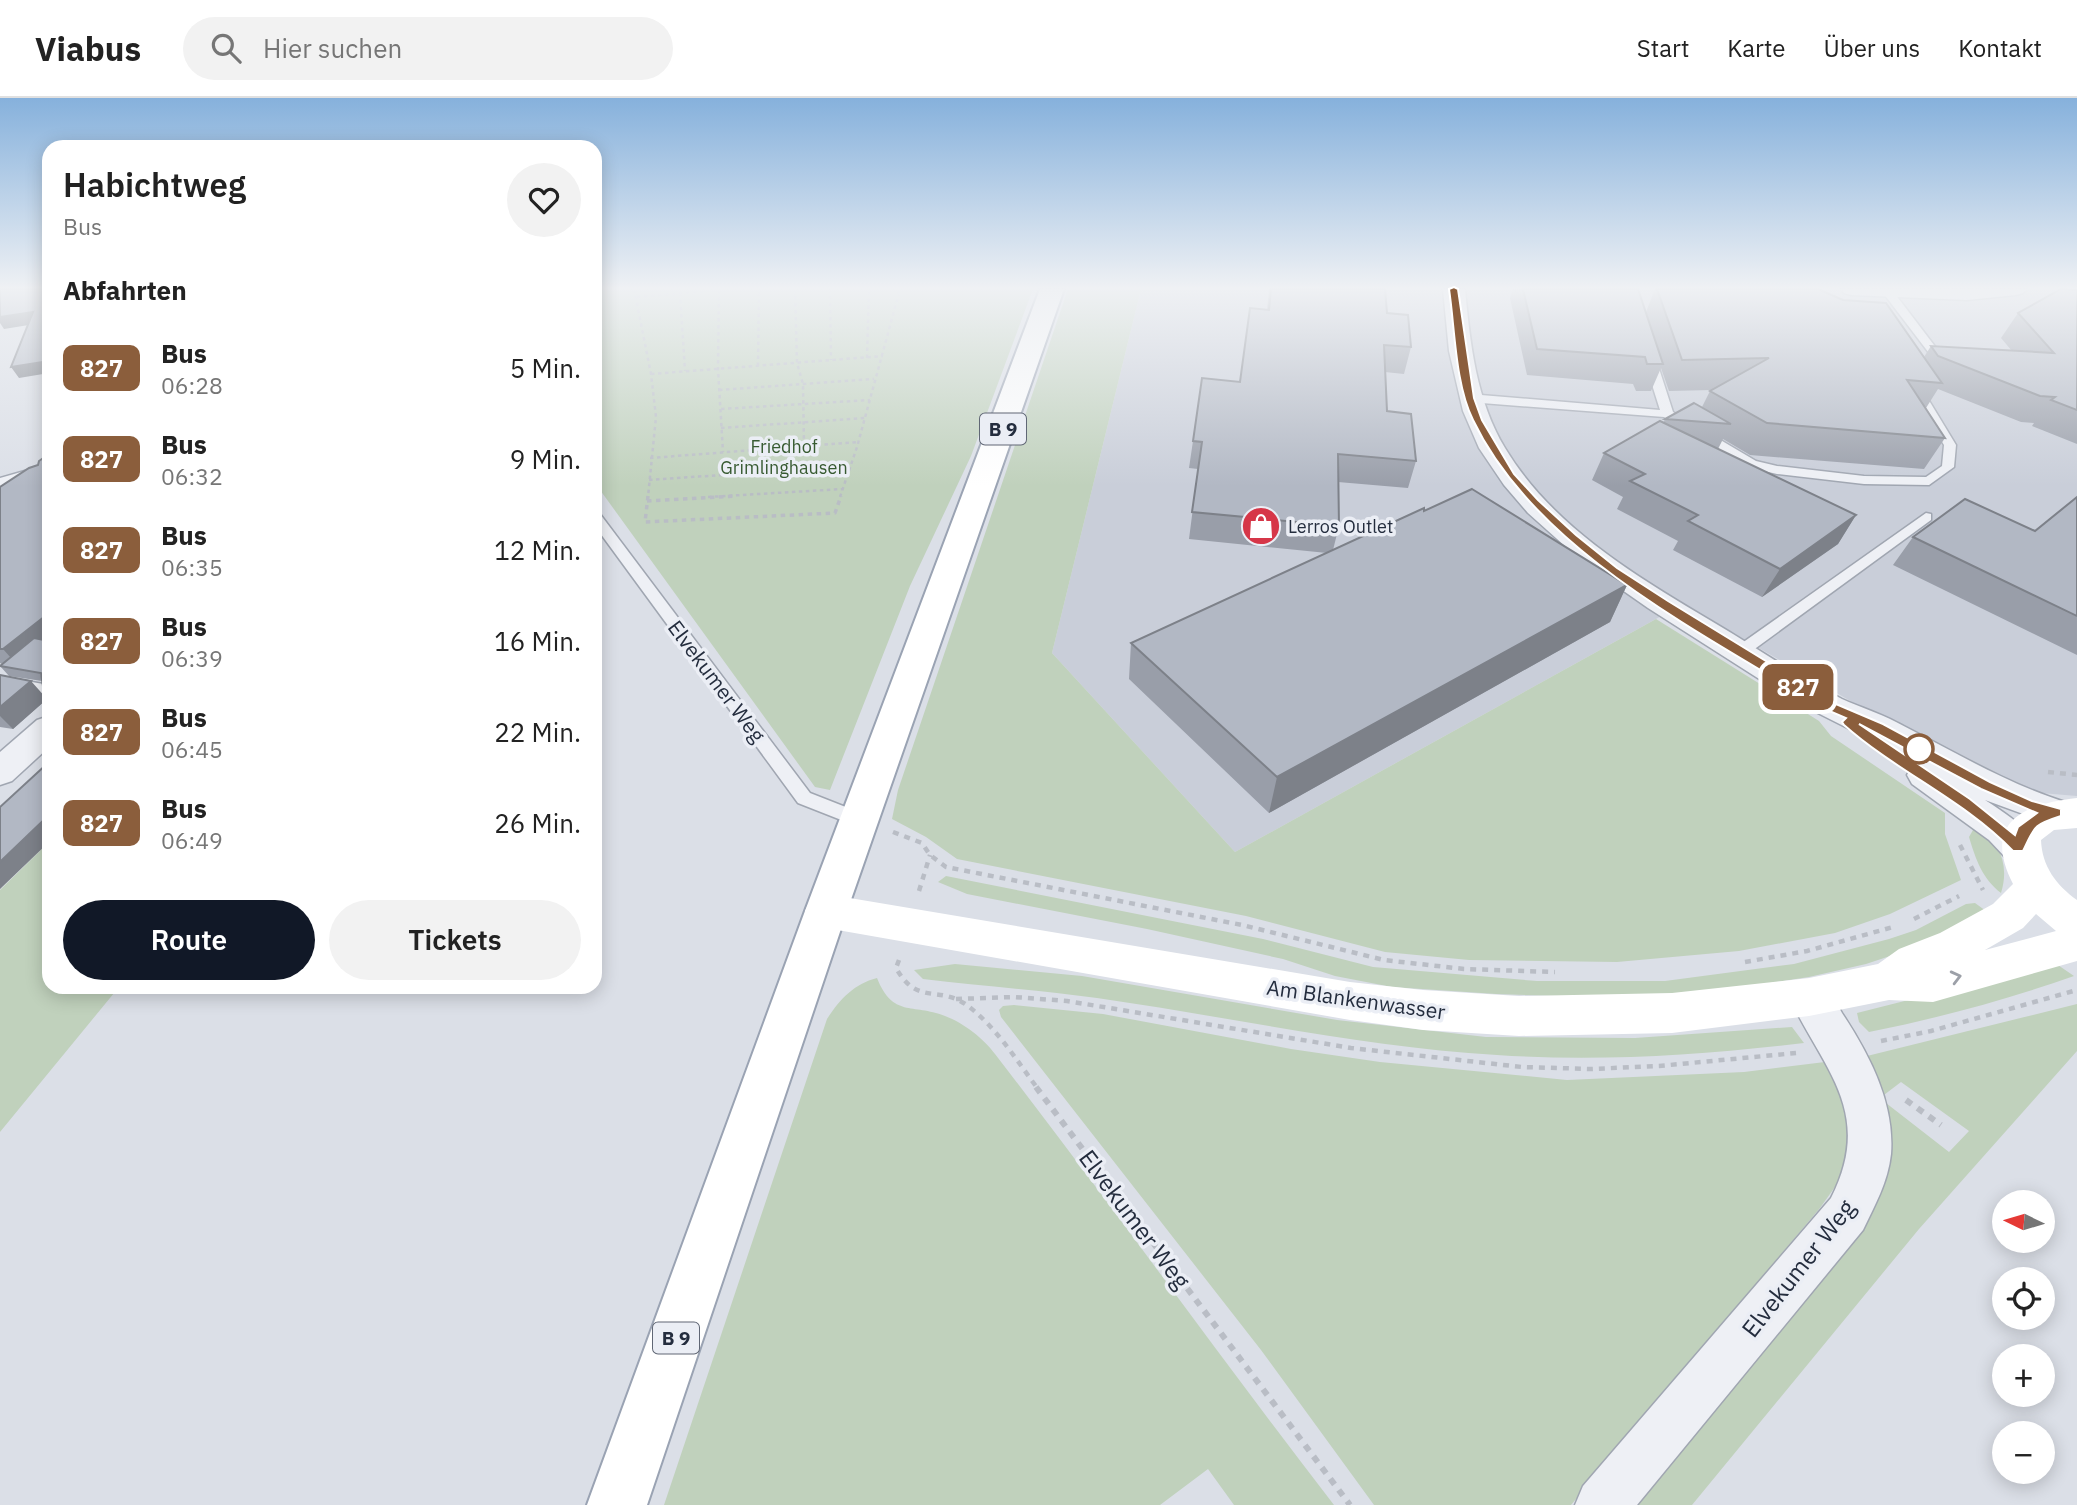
<!DOCTYPE html>
<html lang="de">
<head>
<meta charset="utf-8">
<style>
  body { margin:0; font-family:"IBM Plex Sans",sans-serif; background:#f2f2f2; color:#222; height:100vh; display:flex; flex-direction:column; font-size:26px; white-space:nowrap }
  * { box-sizing:border-box; margin:0 }
  p { font-size:23px; color:#767676 }
  .icon { flex:none; width:38px; height:38px; fill:none; stroke:currentColor; stroke-width:2; stroke-linecap:round; stroke-linejoin:round }
  .map { position:relative; flex:1; overflow:hidden }
  .sheet { position:absolute; left:42px; top:42px; width:560px; height:854px; display:flex; flex-direction:column; background:#fff; border-radius:21px; box-shadow:0 4px 18px #0003 }
  .sheet>* { flex:none }
  .badge { padding:0 14px; border-radius:10px; font-size:24px; line-height:46px }
  .needle { width:46px; rotate:275deg }
  .fabs { position:absolute; left:1992px; top:1092px; display:grid; gap:14px }
  .fabs a { display:grid; place-items:center; width:63px; height:63px; border-radius:50%; background:#fff; box-shadow:0 4px 18px #0003; font-size:35px }
  .map>.badge { position:absolute; translate:-50% -50%; box-shadow:0 0 0 4px #fff }
  h2 { padding:0 21px; font-size:26px; line-height:63px }
  .round { display:grid; place-items:center; flex:none; width:74px; height:74px; border-radius:37px; background:#f2f2f2 }
  .headline { display:flex; align-items:center; justify-content:space-between; height:119px; padding:0 21px }
  h1 { font-size:33px; font-weight:600; line-height:52px }
  .primary-button { display:flex; gap:14px; margin-top:auto; padding:14px 21px }
  .primary-button a { flex:1; height:80px; border-radius:42px; background:#111827; color:#fff; font-size:28px; font-weight:600; line-height:80px; text-align:center }
  .primary-button a+a { background:#f2f2f2; color:#222 }
  ul { padding:0; list-style:none }
  li { display:flex; align-items:center; gap:21px; height:91px; padding:0 21px }
  li div { flex:1 }
  li b { display:block; font-size:26px }
  li em { font-style:normal }
  li .badge { min-width:77px; font-weight:700; text-align:center }
  header { display:flex; align-items:center; gap:42px; box-sizing:border-box; height:98px; padding:0 35px; background:#fff; border-bottom:2px solid #e0e0e0 }
  header strong { font-size:33px }
  nav { display:flex; gap:38px; margin-inline-start:auto; font-size:24px }
  .search { width:490px; height:63px; background:#f2f2f2; display:flex; align-items:center; gap:18px; box-sizing:border-box; padding:0 24px; border-radius:38px; color:#767676; font-size:26px }
  .map>svg:first-child { display:block }
  .built { fill:#c9ced9 }
  .green { fill:#c0d1bc }
  .lines { fill:none; stroke-linecap:round; stroke-linejoin:round }
  .lane-casing { stroke:#a0a6b1; stroke-width:3 }
  .street-casing { stroke:#a0a6b1; stroke-width:3 }
  .primary-casing { stroke:#9aa3b3; stroke-width:4 }
  .path-far3 { stroke:#b9bdc5; stroke-width:2.5; stroke-dasharray:3.5 3.5; stroke-linecap:butt }
  .path-far2 { stroke:#b9bdc5; stroke-width:3.5; stroke-dasharray:4.5 4.5; stroke-linecap:butt }
  .path-far1 { stroke:#b9bdc5; stroke-width:4.5; stroke-dasharray:6 6; stroke-linecap:butt }
  .path { stroke:#b9bdc5; stroke-width:6; stroke-dasharray:7 7; stroke-linecap:butt }
  .lane { fill:#eef0f5; fill-rule:evenodd }
  .street { fill:#eef0f5; fill-rule:evenodd }
  .secondary { fill:#fff; fill-rule:evenodd }
  .primary { fill:#fff; fill-rule:evenodd }
  .wall { fill:#999ea9 }
  .shaded-wall { fill:#7d8189 }
  .building { fill:#b2b8c4; stroke:#7d8189; stroke-width:2 }
  .oneway { stroke:#9ca0a8 }
  .line { fill:#8b5e3c; stroke:#fff; stroke-width:2; fill-rule:evenodd }
  .stop-dot { fill:#fff; stroke:#8b5e3c; stroke-width:3.5 }
  .labels { text-anchor:middle; dominant-baseline:central; stroke-width:7; stroke-linejoin:round; paint-order:stroke }
  .far-park-label { font-size:18px; fill:#375a31; stroke:#ebeef5 }
  .far-poi-label { font-size:18px; fill:#242d3e; stroke:#ebeef5; text-anchor:start }
  .shield { fill:#ebeef5; stroke:#606775; stroke-width:2 }
  .shield-label { font-size:19px; font-weight:bold; fill:#242d3e }
  .street-label { font-size:21px; fill:#242d3e; stroke:#ebeef5 }
  .near-street-label { font-size:24px; fill:#242d3e; stroke:#ebeef5 }
</style>
</head>
<body>
<header>
<strong>Viabus</strong>
<div class="search"><svg class="icon" aria-label="search" viewBox="0 0 24 24"><circle cx="10" cy="10" r="6"/><path d="M15 15l6 6"/></svg>Hier suchen</div>
<nav><a>Start</a><a>Karte</a><a>Über uns</a><a>Kontakt</a></nav>
</header>
<div class="map">
<svg width="2077" height="1407" viewBox="0 0 2077 1407">
  <rect width="100%" height="100%" fill="#dbdfe7"/>
  <path class="built" d="M1141,191h936v507l-73,-6 -321,-186 -448,248 -183,-199z"/>
  <path class="green" d="M595,191h438l-62,167 -61,130 -80,204 -15,-3 -220,-304z
    M1068,191h73l-89,364 183,199 421,-233 163,102 12,15 114,77v21l16,46 -71,34 -55,19 -96,18 -122,11 -148,-2 -84,-8 -139,-36 -289,-57 -31,-22 -34,-18 6,-29z
    M1977,725c22,19 33,41 24,70 -19,-15 -25,-33 -32,-56z
    M49,731v158h70l-119,145v-242l40,-39z
    M946,778l317,63 110,28 164,14h128l129,-17 95,-25 27,-9 50,-26 9,-1 11,8 -54,31 -66,22 -57,13 -97,15 -90,6 -126,-4 -104,-7 -57,-11 -52,-17 -136,-30 -180,-35 -29,-12z
    M2055,865l19,13c-68,24 -135,42 -205,56l-10,-10 -2,-9z
    M955,866l127,12 255,44 149,17 149,1 157,-11 12,16c-102,12 -204,19 -307,12 -134,-8 -267,-38 -400,-57 -57,-8 -116,-12 -174,-19l-9,-9z
    M877,880c16,40 35,25 68,38 19,7 39,23 50,38 115,149 224,302 339,451h-100l-26,-36 -48,36h-496l163,-486c13,-20 27,-35 50,-41z
    M2077,906v47l-158,178 -227,276h-60l232,-276 21,-46 4,-42 -5,-33 2,-5 63,49 20,-21 -68,-49 -21,16 -13,-42z
    M1014,907l89,9 188,35 89,13 187,18 177,-8 89,-11 18,62 -4,47 -27,38 -249,297h-197l-113,-155 -260,-333 -2,-7 4,-4z"/>
  <g class="lines">
    <g class="lane-casing">
      <path id="lane" d="M1884,192h8l48,63v4h-8l-48,-63z
        M1649,255l6,3 18,56 83,49 21,5 87,10 62,1 16,-11 2,-21 -35,-58 10,-3 37,61 -2,22 -25,18 -65,-1 -87,-10 -30,-7 -83,-50 -195,-15 -6,-4 6,-4 191,16 -17,-54z
        M595,415l5,1 210,279 56,22 3,5 -3,5h-12l-56,-22 -203,-277z
        M1926,415l5,1v6l-186,136h-10l-3,-4 3,-4z
        M15,581l34,6v12l-40,-9 -2,-4z"/>
    </g>
    <g class="street-casing">
      <path id="street" d="M1443,191h22c5,54 11,111 40,159 51,85 145,136 228,186 36,22 71,46 109,65 18,8 37,14 54,23 57,29 111,62 172,81l6,10 -6,10 -12,3 -71,-26c20,13 40,25 51,47l-5,10 -13,4 -13,-4 -16,-17 -77,-56 -5,-9 5,-9 7,-2 -127,-64 -144,-92 -63,-44 -57,-51 -24,-28 -25,-37 -16,-37 -14,-60z
        M1841,191h185l-3,4 -7,2 -49,5 -116,-5 -7,-2z
        M49,366v16l-49,14v-16z
        M49,618v31l-37,34 -12,4v-33l37,-32z
        M1809,882c4,1 11,3 15,6 7,6 13,18 18,27 27,41 53,90 49,141 -3,28 -16,51 -28,76l-226,275h-62l8,-19 248,-288c44,-86 -8,-129 -42,-201l6,-12z"/>
    </g>
    <g class="primary-casing">
      <path id="primary" d="M1040,191h24l-217,622 -200,594h-60l218,-594z"/>
    </g>
    <path class="path-far3" d="M634,191l17,85 5,43 -8,80
      M795,191l2,74 6,21 1,62
      M830,191l1,71
      M719,192l-1,79 5,83
      M680,195l5,78
      M637,199l83,-7
      M867,260l2,-69
      M758,268l1,-77
      M651,276l232,-18
      M719,292l155,-11
      M721,311l149,-9
      M721,330l144,-10
      M650,360l208,-16
      M649,382l202,-14
      M708,399l135,-8
      M840,399l17,-50 43,-158"/>
    <path class="path-far2" d="M648,398l-3,26 190,-9 6,-17
      M647,403l89,-5"/>
    <path class="path-far1" d="M2048,674l29,3
      M893,734l29,11 8,12 16,12 296,58 142,35 80,9 91,3
      M1960,747l23,45
      M919,793l11,-36
      M1914,821l45,-23
      M899,862l-3,8c22,39 43,16 72,38 29,22 49,55 70,83
      M1745,864l62,-11 86,-24
      M956,901l58,-2 53,4 284,47 171,19 69,2 68,-3 137,-13
      M1881,943l50,-10 146,-41"/>
    <path class="path" d="M1036,989l314,418
      M1906,1002l35,25"/>
    <use href="#lane" class="lane"/>
    <use href="#street" class="street"/>
    <path class="secondary" d="M2077,700v30l-23,2 -13,10c1,26 15,45 36,60v61l-144,41 -44,-2 -80,16 -137,17 -153,3 -96,-6 -73,-10 -524,-92 -15,-5 -6,-12 6,-12 15,-5 524,88 73,8 96,6 153,-3 137,-15 69,-14 21,-15 41,-16 53,-29 20,-20c-31,-61 9,-80 64,-86zM2036,816l20,17 -71,19 38,-22z"/>
    <use href="#primary" class="primary"/>
  </g>
  <path class="wall" d="M1269,191h116l2,24 24,34 -7,27 -19,-2 2,39 29,50 -8,27 -70,-6 1,44 -6,24 91,-39 203,74 -17,37 -341,191 -140,-134 2,-36 196,-90 -138,-14 9,-70 -9,-1 4,-27 47,-59 27,-72z
    M1513,191h125l8,23 9,-23h163l106,68 7,-11 81,5 -11,-13 17,-25 59,-23v154l-45,-18 2,-3 -13,-1 -83,-33 -12,19 19,30 -21,31 -174,-14 -27,-16 -5,10 138,66 -18,29 -76,53 -89,-47 5,-9 -61,-32 6,-12 -31,-17 12,-27 59,-30 2,-4 37,-12 8,-16 2,-1 -43,1 -8,-23 -10,23h-15l-3,-7 -106,-9 -17,-77z
    M0,389l42,194 -33,-5 -9,-10 2,-2 -2,-1z
    M2077,399v158l-184,-90 20,-28 122,-6z
    M0,577l47,24 -34,30 -13,-2z"/>
  <path class="shaded-wall" d="M0,213l33,1 8,11 -37,6 -4,-6z
    M49,263v12l-30,5 -8,-11z
    M1856,417l-18,29 -76,53 18,-28z
    M1627,487l-17,37 -341,191 8,-36z
    M49,515v29l-30,25 -16,-18z
    M49,582v12l-6,-6z
    M31,583l16,18 -34,30 -13,-13v-9z
    M49,717v27l-49,47v-27z"/>
  <path class="building" d="M0,191h49v72l-38,6 22,-55 -33,5z
    M1271,191h114l2,24 21,2 3,32 -27,-2 3,66 24,3 5,47 -78,-7 1,72 -147,-14 10,-70 -9,-1 9,-63 38,4 10,-74 19,2z
    M1523,191h115l25,75h-16l-2,-7 -108,-8z
    M1657,191h161l25,11 43,3 56,80 -35,-3 38,58 -178,-15 -57,-32 59,-33 -87,2z
    M2061,191l16,1v120l-26,-10 4,-3 -15,-1 -102,-40 -7,-10 123,7 -36,-40z
    M1694,305l37,21 -66,-5z
    M1660,323l196,94 -76,54 -92,-48 10,-6 -68,-34 15,-7 -41,-21z
    M49,356v159l-46,36h-3v-162l29,-19 9,-3 1,-4z
    M1472,391l155,96 -350,192 -146,-134 293,-135v3z
    M2077,399v119l-164,-79 52,-38 70,32z
    M34,540l15,3v39l-6,6 -2,-13 -41,-7z
    M0,577l31,6 -31,26z
    M49,664v53l-49,47v-55z"/>
  <defs><path id="oneway-chevron" d="M-2-3.5L2.5 0L-2 3.5" fill="none" stroke-width="1.6" stroke-linecap="round" stroke-linejoin="round" transform="scale(1.75)"/></defs>
  <use class="oneway" href="#oneway-chevron" transform="translate(1956 879) rotate(-14)"/>
  <linearGradient id="sky" x2="0" y2="1"><stop stop-color="#86b1dc"/><stop offset="0.49" stop-color="#eff1f4"/><stop offset="1" stop-color="#eff1f4" stop-opacity="0"/></linearGradient>
  <rect width="2077" height="388" fill="url(#sky)"/>
  <path class="line" d="M1454,189l4,2 16,109 8,22 32,54 24,26 38,35 41,33 51,33 168,103 47,20 107,58 42,19 29,8v7c-28,9 -26,10 -38,35h-10c-49,-51 -116,-79 -169,-126l-2,-3 4,-4 -19,-8c-121,-75 -291,-158 -354,-290 -18,-36 -18,-91 -24,-131zM1859,626l122,65 56,24 -19,14 -3,8 -45,-36z"/>
  <defs>
    <g id="shop-disc" transform="scale(2.0125)"><circle r="9.5" fill="#d63648" stroke="#ebeef5"/><path d="M-5-2.5h2.3a2.7 3.5 0 0 1 5.4 0H5L5.5 6h-11ZM-1.5-2.5h3a1.5 2.3 0 0 0-3 0Z" fill="#fff"/></g>
  </defs>
  <g fill-rule="evenodd">
    <use href="#shop-disc" x="1261" y="428"/>
  </g>
  <circle class="stop-dot" cx="1919" cy="651" r="14"/>
  <g class="labels">
    <g class="far-park-label">
      <text x="784" y="348">Friedhof<tspan x="784" dy="21">Grimlinghausen</tspan></text>
    </g>
    <g class="far-poi-label">
      <text x="1288" y="428">Lerros Outlet</text>
    </g>
    <g class="shield">
      <rect x="980" y="315.5" width="46" height="31" rx="5"/>
      <rect x="653" y="1224.5" width="46" height="31" rx="5"/>
    </g>
    <g class="shield-label">
      <text x="1003" y="331">B 9</text>
      <text x="676" y="1240">B 9</text>
    </g>
    <g class="street-label">
      <text transform="translate(717 583) rotate(53)">Elvekumer Weg</text>
      <text transform="translate(1356 901) rotate(8)">Am Blankenwasser</text>
    </g>
    <g class="near-street-label">
      <text transform="translate(1135 1121) rotate(53)">Elvekumer Weg</text>
      <text transform="translate(1798 1170) rotate(-52)">Elvekumer Weg</text>
    </g>
  </g>
</svg>
<div class="fabs">
<a><svg class="needle" viewBox="-14 -14 28 28"><path d="M0-13l5 13h-10z" fill="#e53935"/><path d="M0 13l5-13h-10z" fill="#767676"/></svg></a>
<a><svg class="icon" aria-label="locate" viewBox="0 0 24 24"><circle cx="12" cy="12" r="6"/><path d="M12 2v4M12 18v4M2 12h4M18 12h4"/></svg></a>
<a>+</a>
<a>−</a>
</div>
<b class="badge" style="left:1798px;top:589px;background:#8b5e3c;color:#fff">827</b>
<section class="sheet">
<div class="headline"><div><h1>Habichtweg</h1><p>Bus</p></div><a class="round"><svg class="icon" aria-label="heart" viewBox="0 0 24 24"><path d="M12 20l-8-8c-3-5 5-10 8-4 3-6 11-1 8 4z"/></svg></a></div>
<h2>Abfahrten</h2>
<ul>
<li><span class="badge" style="background:#8b5e3c;color:#fff">827</span><div><b>Bus</b><p>06:28</p></div><em>5 Min.</em></li>
<li><span class="badge" style="background:#8b5e3c;color:#fff">827</span><div><b>Bus</b><p>06:32</p></div><em>9 Min.</em></li>
<li><span class="badge" style="background:#8b5e3c;color:#fff">827</span><div><b>Bus</b><p>06:35</p></div><em>12 Min.</em></li>
<li><span class="badge" style="background:#8b5e3c;color:#fff">827</span><div><b>Bus</b><p>06:39</p></div><em>16 Min.</em></li>
<li><span class="badge" style="background:#8b5e3c;color:#fff">827</span><div><b>Bus</b><p>06:45</p></div><em>22 Min.</em></li>
<li><span class="badge" style="background:#8b5e3c;color:#fff">827</span><div><b>Bus</b><p>06:49</p></div><em>26 Min.</em></li>
</ul>
<div class="primary-button"><a>Route</a><a>Tickets</a></div>
</section>
</div>
</body>
</html>
